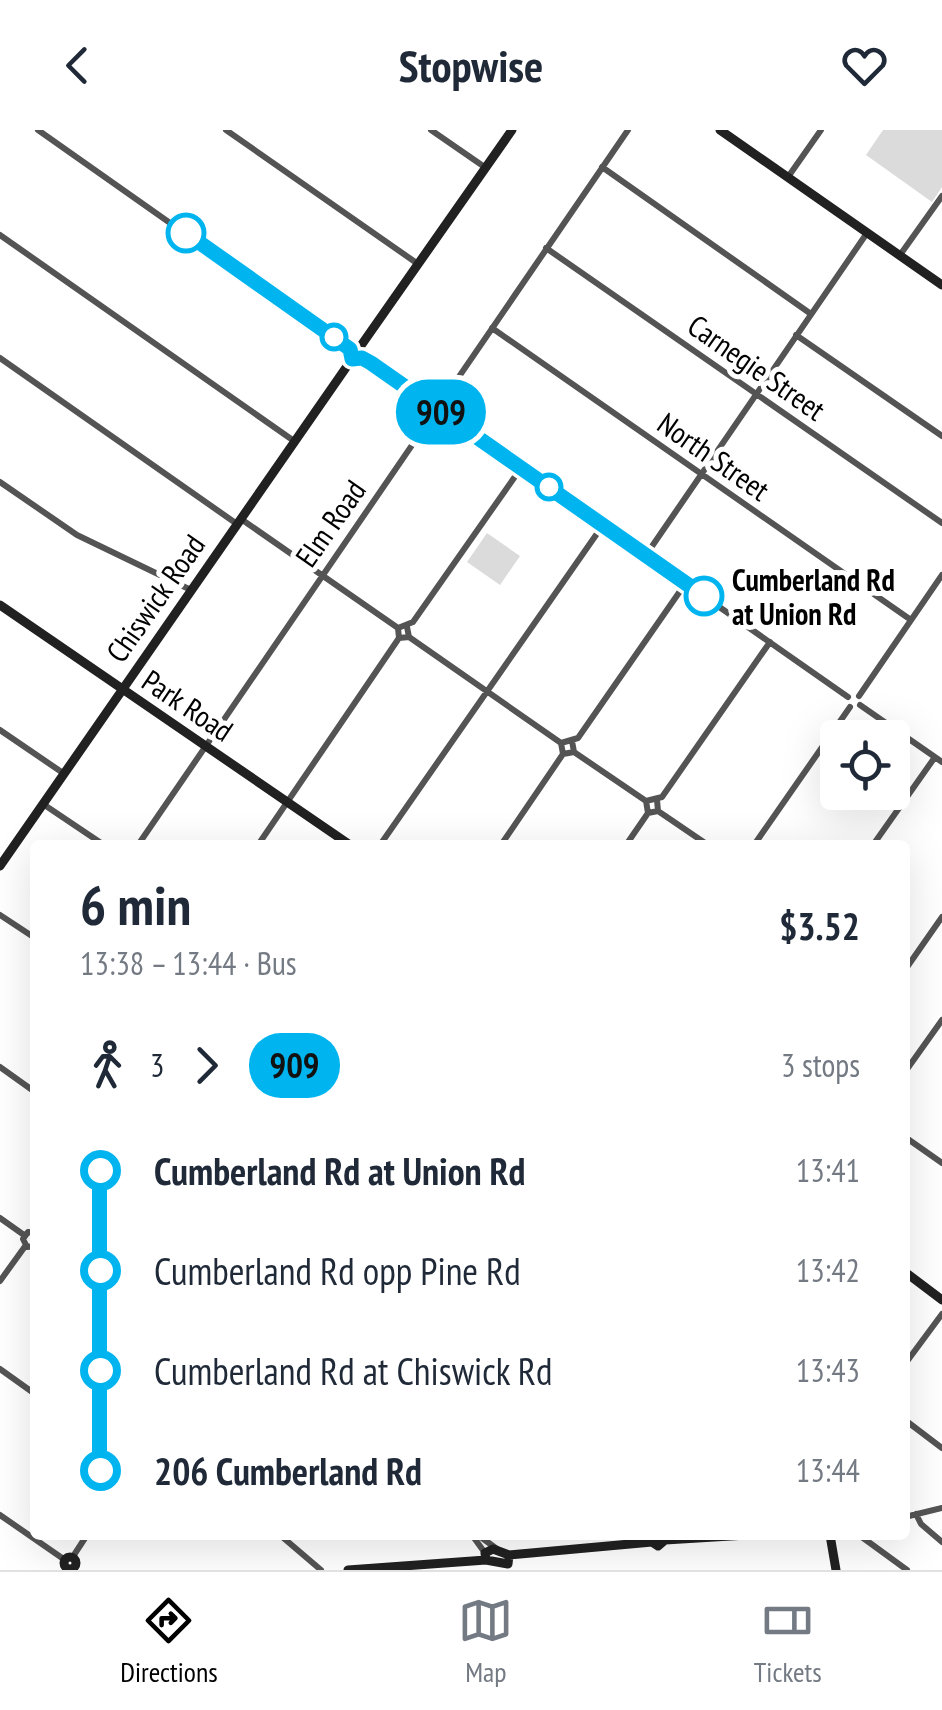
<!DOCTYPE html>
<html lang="en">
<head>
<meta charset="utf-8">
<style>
  body { margin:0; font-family:"PT Sans Narrow",sans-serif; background:#f6f6f7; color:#1f2937; height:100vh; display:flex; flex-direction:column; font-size:38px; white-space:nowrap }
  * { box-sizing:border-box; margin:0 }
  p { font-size:32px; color:#747a83 }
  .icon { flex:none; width:55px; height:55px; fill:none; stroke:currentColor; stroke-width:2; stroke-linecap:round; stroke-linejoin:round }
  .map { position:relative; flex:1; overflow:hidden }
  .details { position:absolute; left:30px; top:710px; width:880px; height:700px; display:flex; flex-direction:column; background:#fff; border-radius:10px; box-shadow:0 10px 40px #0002 }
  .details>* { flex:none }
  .badge { padding:0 20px; border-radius:32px; font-size:35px; line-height:65px }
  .tools { position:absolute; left:820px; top:590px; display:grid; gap:20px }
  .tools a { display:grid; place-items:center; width:90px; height:90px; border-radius:10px; background:#fff; box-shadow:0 10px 40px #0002; font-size:50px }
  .map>.badge { position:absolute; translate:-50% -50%; box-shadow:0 0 0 5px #fff }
  .legs { display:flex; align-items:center; gap:15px; height:110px; padding:0 50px; font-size:32px }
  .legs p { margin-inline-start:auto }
  .head { display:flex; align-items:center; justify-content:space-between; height:170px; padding:0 50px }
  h1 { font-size:55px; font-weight:700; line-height:75px }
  ul { padding:0 50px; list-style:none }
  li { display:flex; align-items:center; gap:35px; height:100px; font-size:38px }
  li i { display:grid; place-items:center; width:15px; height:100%; margin:0 12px; background:currentColor }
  li i::after { content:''; width:25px; height:25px; margin:-12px; border:8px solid; border-radius:50%; background:#fff }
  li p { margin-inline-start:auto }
  li:first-child i { background:linear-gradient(#0000 50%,currentColor 0) }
  li:last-child i { background:linear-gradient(currentColor 50%,#0000 0) }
  header { display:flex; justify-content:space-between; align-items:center; height:130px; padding:0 50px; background:#fff; font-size:45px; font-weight:700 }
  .tabs { display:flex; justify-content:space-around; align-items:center; height:140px; border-top:2px solid #e0e1e3; background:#fff; font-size:28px; color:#747a83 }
  .tabs a { display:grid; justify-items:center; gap:5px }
  .tabs .active { color:#000 }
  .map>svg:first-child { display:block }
  .green { fill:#dbdbdb }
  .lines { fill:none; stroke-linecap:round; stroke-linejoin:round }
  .street { stroke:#545454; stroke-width:6 }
  .secondary { stroke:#212121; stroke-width:9 }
  .line-1-casing { stroke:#fff; stroke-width:22 }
  .line-1 { stroke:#00b5ef; stroke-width:15 }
  .stop-1-dot { fill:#fff; stroke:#00b5ef; stroke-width:5 }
  .labels { text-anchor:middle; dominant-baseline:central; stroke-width:10; stroke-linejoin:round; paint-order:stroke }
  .street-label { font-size:30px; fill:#000; stroke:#fff }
  .stop-label { font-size:30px; font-weight:bold; fill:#000; stroke:#fff; text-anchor:start }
</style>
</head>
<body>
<header><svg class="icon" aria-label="back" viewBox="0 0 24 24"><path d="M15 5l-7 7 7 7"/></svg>Stopwise<svg class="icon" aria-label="heart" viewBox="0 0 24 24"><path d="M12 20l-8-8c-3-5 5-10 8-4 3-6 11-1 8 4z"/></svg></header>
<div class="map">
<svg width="942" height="1440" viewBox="0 0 942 1440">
  <rect width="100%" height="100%" fill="#fff"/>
  <path class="green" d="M883,0h59v57l-10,15 -66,-47z
    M487,403l33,23 -20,29 -33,-23z"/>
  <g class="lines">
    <path class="street" d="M38,0l311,219
      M226,0l192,134
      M431,0l55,38
      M602,37l209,147
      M788,47l33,-47
      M0,105l294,206
      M546,118l396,275
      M900,125l42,-59
      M492,198l419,292
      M796,205l146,101
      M362,227l486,340
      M0,228l237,166
      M0,352l77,53 114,55
      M241,389l157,109
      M646,425l221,-322
      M407,497l2,10 -10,1 -1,-10 15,-6 108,-154
      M409,507l152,106
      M859,566l83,-121
      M860,575l82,57
      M0,600l63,43
      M572,611l2,11 -11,2 -2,-11 17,-5 107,-154
      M574,622l72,49
      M657,670l1,11 -10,2 -2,-12 16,-4 108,-155
      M43,674l61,41
      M658,681l50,34
      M138,715l490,-715
      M258,715l141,-207
      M380,715l223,-320
      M501,715l62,-91
      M626,715l22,-32
      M754,715l96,-138
      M873,715l62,-88
      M0,785l35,23
      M905,840l37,-53
      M0,937l35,25
      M905,942l37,-52
      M905,1007l37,26
      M0,1088l24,17
      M35,1103l-7,-1 -5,7 4,8 8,-1
      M0,1151l26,-36
      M905,1234l37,-50
      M0,1239l35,25
      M905,1290l37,28
      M916,1384l5,10 21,18
      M0,1385l65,45
      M905,1387l37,-9
      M280,1405l41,35
      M472,1405l13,18
      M478,1405l19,14
      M859,1405l48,35
      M72,1428l15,-23"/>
    <path class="secondary" d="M720,0l222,155
      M360,217l152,-217
      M0,475l350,240
      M0,736l352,-507
      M905,1142l37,28
      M830,1405l6,35
      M493,1419l16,6 -1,9 -22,-4 -1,-7z
      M509,1425l143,-13 6,4 7,-6 82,-5
      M64 1433a6 6 0 1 1 12 0a6 6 0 1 1-12 0Z
      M348,1440l138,-10"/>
  </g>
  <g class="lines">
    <g class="line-1-casing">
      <path id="line-1" d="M186,103l164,116 2,10 10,-1 9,5 333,233"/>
    </g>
    <use href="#line-1" class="line-1"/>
  </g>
  <g class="stop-1-dot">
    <circle cx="186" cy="103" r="18"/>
    <circle cx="334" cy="207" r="12"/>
    <circle cx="549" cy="357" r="12"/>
    <circle cx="704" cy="466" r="18"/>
  </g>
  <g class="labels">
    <g class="street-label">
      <text transform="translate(757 237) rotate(35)">Carnegie Street</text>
      <text transform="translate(714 326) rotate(35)">North Street</text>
      <text transform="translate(330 393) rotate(-55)">Elm Road</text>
      <text transform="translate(155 468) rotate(-55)">Chiswick Road</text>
      <text transform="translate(188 575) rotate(34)">Park Road</text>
    </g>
    <g class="stop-label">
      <text x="732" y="449">Cumberland Rd<tspan x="732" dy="34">at Union Rd</tspan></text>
    </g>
  </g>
</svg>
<div class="tools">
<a><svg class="icon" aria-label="locate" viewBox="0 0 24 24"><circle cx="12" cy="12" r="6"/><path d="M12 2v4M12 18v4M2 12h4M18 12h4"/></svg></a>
</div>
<b class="badge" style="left:441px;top:282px;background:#00b5ef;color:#111">909</b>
<section class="details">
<div class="head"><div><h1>6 min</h1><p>13:38 – 13:44 · Bus</p></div><b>$3.52</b></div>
<div class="legs"><svg class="icon" aria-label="walk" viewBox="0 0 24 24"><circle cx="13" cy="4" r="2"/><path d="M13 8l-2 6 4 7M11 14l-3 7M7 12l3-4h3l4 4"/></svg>3<svg class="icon" aria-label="forward" viewBox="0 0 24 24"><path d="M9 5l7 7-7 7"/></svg><b class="badge" style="background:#00b5ef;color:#111">909</b><p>3 stops</p></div>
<ul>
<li><i style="color:#00b5ef"></i><b>Cumberland Rd at Union Rd</b><p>13:41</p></li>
<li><i style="color:#00b5ef"></i><span>Cumberland Rd opp Pine Rd</span><p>13:42</p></li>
<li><i style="color:#00b5ef"></i><span>Cumberland Rd at Chiswick Rd</span><p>13:43</p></li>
<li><i style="color:#00b5ef"></i><b>206 Cumberland Rd</b><p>13:44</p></li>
</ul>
</section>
</div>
<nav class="tabs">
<a class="active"><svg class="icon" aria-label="directions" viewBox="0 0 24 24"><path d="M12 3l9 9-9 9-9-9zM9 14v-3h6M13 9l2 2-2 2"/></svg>Directions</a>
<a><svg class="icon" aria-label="map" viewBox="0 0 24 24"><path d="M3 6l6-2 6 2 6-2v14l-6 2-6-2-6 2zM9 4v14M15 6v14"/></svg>Map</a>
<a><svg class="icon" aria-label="tickets" viewBox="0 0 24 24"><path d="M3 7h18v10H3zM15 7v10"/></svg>Tickets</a>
</nav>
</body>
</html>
